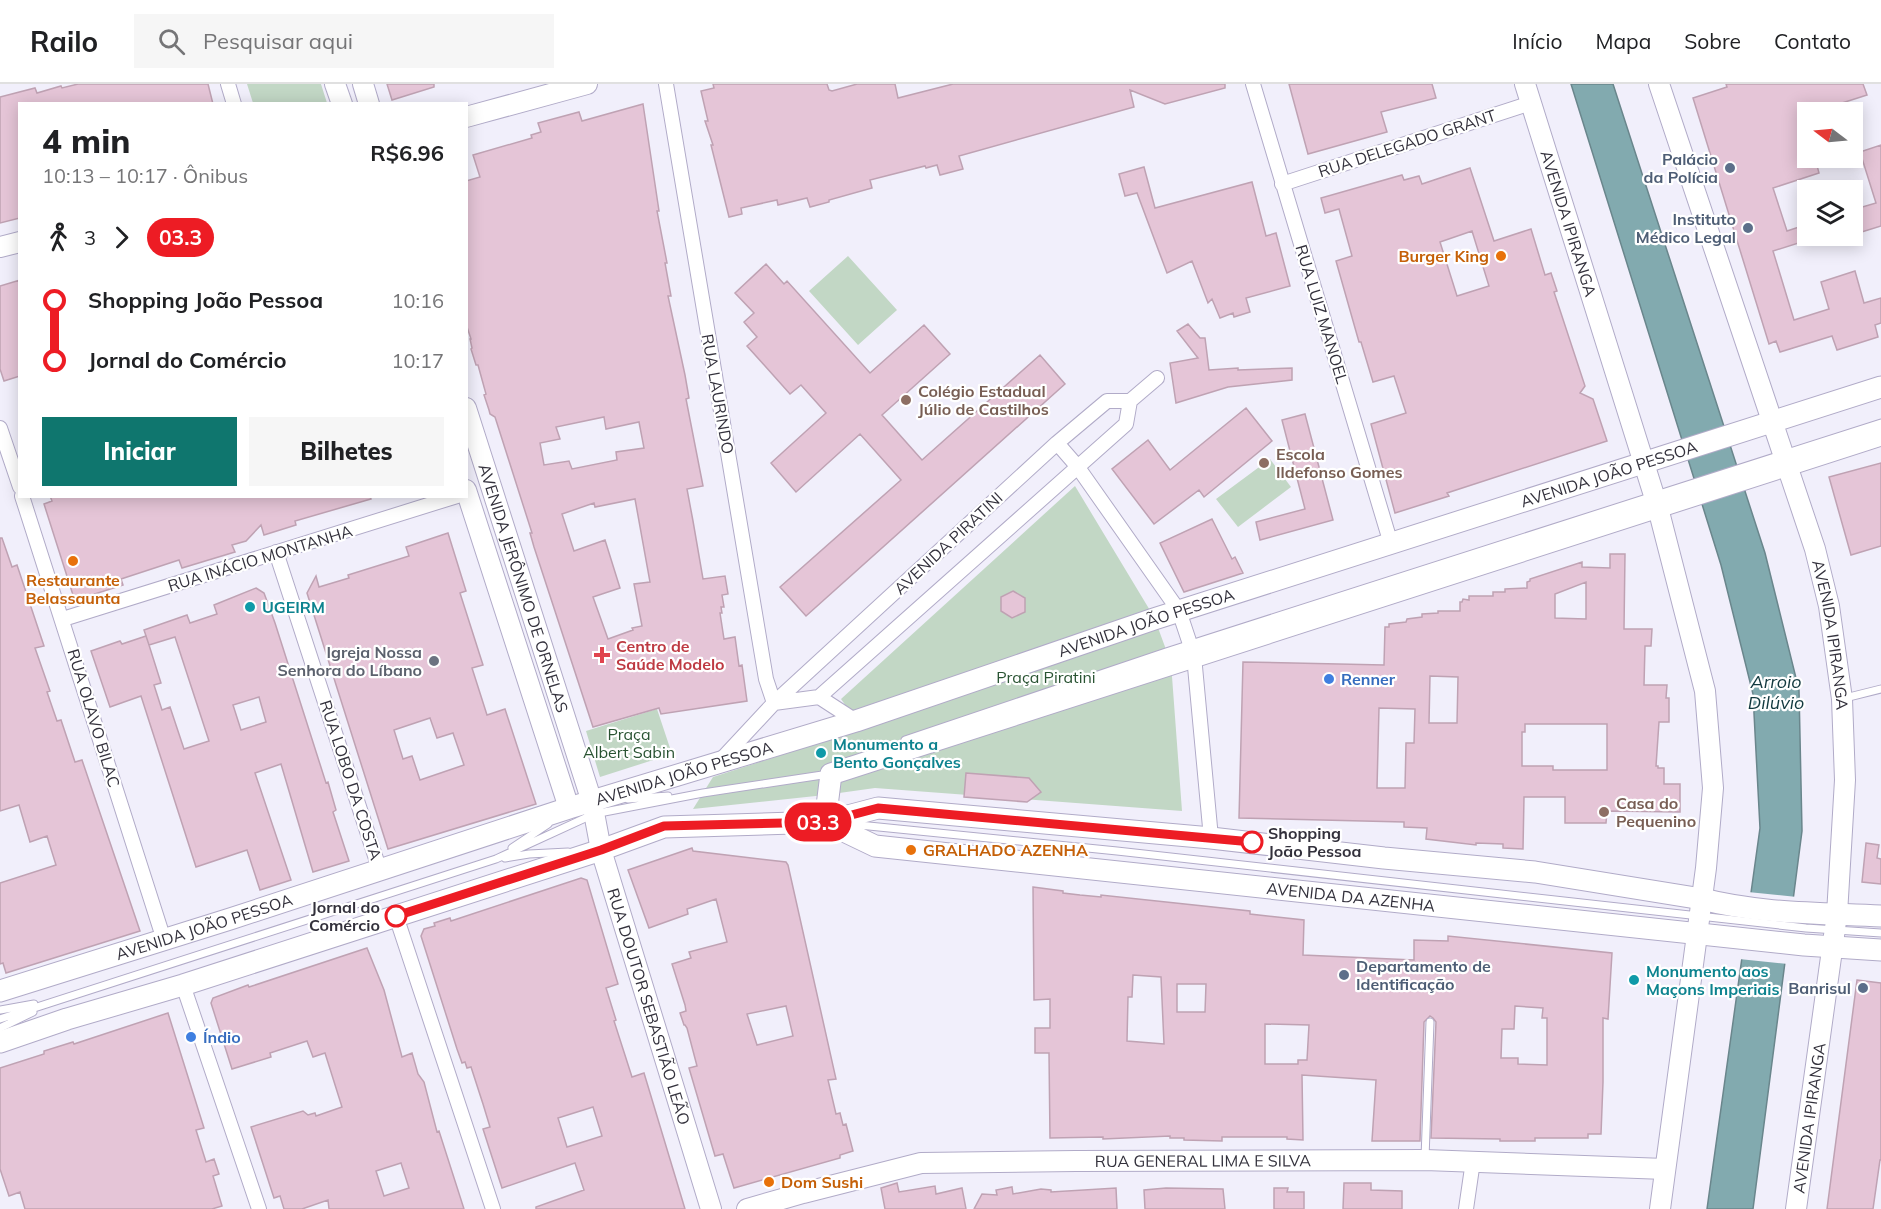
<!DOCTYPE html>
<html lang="pt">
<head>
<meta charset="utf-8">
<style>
  body { margin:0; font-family:Mulish,sans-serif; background:#f6f6f6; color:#202124; height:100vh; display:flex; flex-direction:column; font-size:22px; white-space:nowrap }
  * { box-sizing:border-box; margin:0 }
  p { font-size:20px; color:#757577 }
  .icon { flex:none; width:33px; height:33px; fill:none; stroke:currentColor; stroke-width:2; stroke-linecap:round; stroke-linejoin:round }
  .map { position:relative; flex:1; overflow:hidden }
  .drawer { position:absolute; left:18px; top:18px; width:450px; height:396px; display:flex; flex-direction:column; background:#fff; border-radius:0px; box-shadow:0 3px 15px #0003 }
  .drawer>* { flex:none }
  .badge { padding:0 12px; border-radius:20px; font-size:21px; line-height:39px }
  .needle { width:39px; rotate:286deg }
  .fabs { position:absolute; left:1797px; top:18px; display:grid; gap:12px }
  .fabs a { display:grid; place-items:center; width:66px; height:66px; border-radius:0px; background:#fff; box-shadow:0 3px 15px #0003; font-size:30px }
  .map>.badge { position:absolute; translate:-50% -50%; box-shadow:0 0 0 3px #fff }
  .legs { display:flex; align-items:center; gap:9px; height:66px; padding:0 24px; font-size:20px }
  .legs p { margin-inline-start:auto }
  .headline { display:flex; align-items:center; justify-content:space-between; height:102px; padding:0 24px }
  h1 { font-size:33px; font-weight:800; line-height:45px }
  .button { display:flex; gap:12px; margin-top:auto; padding:12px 24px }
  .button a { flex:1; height:69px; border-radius:0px; background:#0f766e; color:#fff; font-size:24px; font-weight:800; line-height:69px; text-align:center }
  .button a+a { background:#f6f6f6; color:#202124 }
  ul { padding:0 24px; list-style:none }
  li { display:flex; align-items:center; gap:21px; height:60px; font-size:22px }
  li i { display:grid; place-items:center; width:9px; height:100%; margin:0 8px; background:currentColor }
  li i::after { content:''; width:15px; height:15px; margin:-8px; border:4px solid; border-radius:50%; background:#fff }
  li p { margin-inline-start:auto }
  li:first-child i { background:linear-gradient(#0000 50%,currentColor 0) }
  li:last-child i { background:linear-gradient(currentColor 50%,#0000 0) }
  header { display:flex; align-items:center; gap:36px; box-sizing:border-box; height:84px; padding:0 30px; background:#fff; border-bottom:2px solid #e0e0e0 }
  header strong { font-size:28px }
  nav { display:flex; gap:33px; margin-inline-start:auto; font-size:21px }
  .search { width:420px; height:54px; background:#f6f6f6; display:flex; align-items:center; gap:15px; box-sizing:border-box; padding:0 21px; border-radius:0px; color:#757577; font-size:22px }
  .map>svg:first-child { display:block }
  .green { fill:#c2d7c5 }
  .water { fill:#82aaaf; stroke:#6a868c; stroke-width:1.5 }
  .pier { fill:#f1effb }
  .building { fill:#e5c5d7; stroke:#bfa2b3; stroke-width:1.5; fill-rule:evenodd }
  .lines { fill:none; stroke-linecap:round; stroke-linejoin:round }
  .lane-casing { stroke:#b1abc8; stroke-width:9 }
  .street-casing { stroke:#b1abc8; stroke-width:16 }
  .secondary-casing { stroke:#b1abc8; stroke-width:22 }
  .primary-casing { stroke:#b1abc8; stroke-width:23 }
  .lane { stroke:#fff; stroke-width:7 }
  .street { stroke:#fff; stroke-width:14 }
  .secondary { stroke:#fff; stroke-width:20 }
  .primary { stroke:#fff; stroke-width:21 }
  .line-1-casing { stroke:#fff; stroke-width:14 }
  .line-1 { stroke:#ed1c24; stroke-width:9 }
  .service-dot { fill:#5c6f8a; stroke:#fff; stroke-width:2 }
  .food-dot { fill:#e8710a; stroke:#fff; stroke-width:2 }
  .education-dot { fill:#8d6e63; stroke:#fff; stroke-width:2 }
  .culture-dot { fill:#0f9aa8; stroke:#fff; stroke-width:2 }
  .health-dot { fill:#e0444e; stroke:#fff; stroke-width:2 }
  .worship-dot { fill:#6b7280; stroke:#fff; stroke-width:2 }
  .shop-dot { fill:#3f7fe0; stroke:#fff; stroke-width:2 }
  .stop-1-dot { fill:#fff; stroke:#ed1c24; stroke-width:3 }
  .labels { text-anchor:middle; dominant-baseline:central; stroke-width:4.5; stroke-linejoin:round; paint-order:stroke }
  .street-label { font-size:16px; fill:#33313c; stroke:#fff }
  .service-label { font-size:16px; font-weight:bold; fill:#4e5e75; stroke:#fff; text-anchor:end }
  .food-label { font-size:16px; font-weight:bold; fill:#c56008; stroke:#fff; text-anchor:start }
  .education-label { font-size:16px; font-weight:bold; fill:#785e54; stroke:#fff; text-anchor:start }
  .culture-label { font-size:16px; font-weight:bold; fill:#0d838f; stroke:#fff; text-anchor:start }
  .health-label { font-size:16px; font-weight:bold; fill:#be3a42; stroke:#fff; text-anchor:start }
  .worship-label { font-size:16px; font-weight:bold; fill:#5b616d; stroke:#fff; text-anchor:end }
  .park-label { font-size:16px; fill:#295332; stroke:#fff }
  .shop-label { font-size:16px; font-weight:bold; fill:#366cbe; stroke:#fff; text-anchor:start }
  .stop-label { font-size:16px; font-weight:bold; fill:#33313c; stroke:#fff; text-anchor:start }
  .water-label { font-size:18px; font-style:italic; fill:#12393f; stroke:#fff }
</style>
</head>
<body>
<header>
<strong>Railo</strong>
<div class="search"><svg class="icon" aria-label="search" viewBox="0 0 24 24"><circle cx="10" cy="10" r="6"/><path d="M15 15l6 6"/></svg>Pesquisar aqui</div>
<nav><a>Início</a><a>Mapa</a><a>Sobre</a><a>Contato</a></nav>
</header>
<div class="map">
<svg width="1881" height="1125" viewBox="0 0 1881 1125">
  <rect width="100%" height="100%" fill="#f1effb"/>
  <path class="green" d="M247,0h74l6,19h-74z
    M848,172l49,54 -39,35 -49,-54z
    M1270,375l21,28 -53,40 -22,-28z
    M1075,402l79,131 17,46 11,148 -307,-23 -50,7 -132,14 20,-32 149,-48 -21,-30z
    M657,625l15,45 -72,23 -14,-46z"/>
  <path class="water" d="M1571,0h42l152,469 34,137 3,141 -49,378h-46l53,-381 -7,-134 -32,-129z"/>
  <path class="pier" d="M1748,808l49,5 -9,67 -49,-5z"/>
  <path class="building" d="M78,0h130l5,20h-193v114l-20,5v-126l35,-9 2,5 24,-7 1,2z
    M387,0h47v3l-42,13z
    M713,0h114l2,6 3,1 25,-7h38l3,14 55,-14h272v4l-60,16 -35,-14 4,17 -175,49 4,13 -23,6 -3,-10 -11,3 -1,-2 -55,14 2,8 -43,12v2l-19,5 -3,-9 -29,7 -1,-5 -36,8 1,6 -13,3 -18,-72h2l-8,-24h3l-7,-30 13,-3z
    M1289,0h143l4,14 -55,14 6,20 -79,22z
    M1726,0h137l4,11 -53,17h-6v46h7l4,15 -46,15 14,43 21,-7v16l-35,11 21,69 35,-11 -8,-27 34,-11 9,32 17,-5v25l-6,2 3,12 -41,13 -5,-14 -52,16 -4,-11 -7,3 -76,-246 34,-11z
    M643,20l16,107h-2l10,52h-2l6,33h-3l17,79 4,23 -3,1 17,87 -16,3 6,32 10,58 22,-3 3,18 -6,1 2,12h-3l1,6h-2l4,26 11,-2 4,29 3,-1 5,36 -86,13 -2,-6 -66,19 -59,-180 -4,-14h2l-37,-116 -5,-3 -1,-4 -5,-15 2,-1 -8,-29h-2l-5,-16 1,-1 -2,-9h1l-5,-15v-143l14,-4 -7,-22 59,-17 -1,-3 10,-3 -3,-9 41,-11 3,9zM604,333l2,12 33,-7 5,26 -28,4 1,8 -45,9 -3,-8 -25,4 -4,-22 20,-4 -4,-12zM635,415l15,83 -16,2 8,42 -10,2 1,2 -25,9 -15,-42 27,-9 -15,-48 -31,11 -12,-37 32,-11 1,4z
    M1881,61v81l-29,9v-25l24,-7 -16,-51z
    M1144,83l11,41 97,-26 14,54 10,-3 14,53 -44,12 4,14 -16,5 -1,-4 -13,5 -8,-19 -4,4 -16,-42 -25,12 -30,-80 -12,3 -6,-22z
    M1470,84l24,73 37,-12 14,46 6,-2 6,18 -3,1 31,94 -5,7 13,6 14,42 -160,52 2,3 -54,17 -24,-89 35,-11 -12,-37 -21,6 -12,-40h-2l-23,-81 16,-5 -13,-47 -14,4 -4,-15 81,-23 2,5 15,-4 3,8zM1472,147l17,55 -32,10 -17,-54z
    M766,180l18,20 3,-3 83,92 54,-48 26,29 -68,61 40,45 118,-105 25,29 -259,232 -26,-29 121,-107 -41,-46 -64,58 -25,-29 55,-50 -25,-28 -11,9 -43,-48 10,-9 -13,-15 10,-9 -19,-20z
    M20,196v96l-16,5 -4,-12v-83z
    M1188,240l12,14h5l4,32 29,-2v2l54,-2v12l-64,7 -52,16 -6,-40 28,-5 -21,-27z
    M1246,324l26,33 -68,56 -5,-7 -45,34 -42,-55 36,-29 22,30z
    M1305,330l28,106 -73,20 -4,-18 49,-13 -23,-89z
    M1881,379v83l-30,9 -22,-78z
    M50,412h320l1,3 -76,22 1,4 -32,10 -3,-10 -15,16 -14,4 3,7 -53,16 -3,-8 -58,19 2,6 -44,14 -6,-4 -29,-91 8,-3z
    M1212,435l20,40 3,-2 8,16 -59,19 -24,-49z
    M448,449l18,58 -6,2 23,72 -11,3 15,47 18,-6 31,95 -148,45 -81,-256 9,-17 3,11 30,-9 -1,-3 61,-19 -3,-9zM430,634l7,20 16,-5 11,32 -44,15 -8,-24 -9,3 -9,-29z
    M0,454h2l10,29 5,-2 27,81 -9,2 15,43 -3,1 10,29 4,-1 14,42 7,-2 58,171 -134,42 -3,-10 -3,1v-81l56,-18 -9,-29 -17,6 -11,-37 -19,6z
    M1610,470h15l-1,75h28l-1,17h-6l-1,39h23l-1,13h3v24h-10l-3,44h2v2h6v16h16v28l-73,-1 -1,12h-41v-26h-41l-1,52 -20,-1v-4l-27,-1v2l-50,-6 1,-11 -23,-1v-5l-165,-4 4,-156 141,3 1,-38h4v-3l17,-2 1,-3 15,-2v-3l16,-1v-2h22v-9h2l1,-3 6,1v-4h24v-4h12v-3l22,-1v-6l3,-1v-2l52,-17v5l28,1zM1586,498v37l-31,-1v-24zM1430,592l28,1 -1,46h-28zM1379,624l36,1 -1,34h-8l-1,45h-28zM1525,640h82v46h-54v-4h-31v-34h3z
    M256,504l8,5 11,30 51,160 2,-1 8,28 -3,2 16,49 -36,11 -32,-108 -26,9 36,107 -31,10 -13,-40 -51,17 -55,-171 -31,11 -19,-56 29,-10 2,3 24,-8 3,9 -5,-15 43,-15 3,8 27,-9 -3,-9zM175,553l34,104 -25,8 -14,-42 -8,3 -8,-25 7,-2 -12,-38zM259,613l7,25 -25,8 -8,-25z
    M1013,507l12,7v14l-13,6 -11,-7v-14z
    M966,689l63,5 12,14 -14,10 -63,-5z
    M1866,759l13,2 -2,13 4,1v25l-19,-2z
    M692,764l1,3 93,11 2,3 48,214 -8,1 8,34 4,-1 3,12 3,-1 7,27 -13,4v3l-106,30 -11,-34 -8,2 -26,-88 8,-2 -10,-38 -2,-3h-1l-4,-12 6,-2 -1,-6 -13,-41 19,-6 -2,-6 38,-10 -11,-43 -29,10 1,5 -39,14 -21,-58zM786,922l7,30 -36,9 -10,-31z
    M581,794l6,2 31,104 -12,4 10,32 -2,1 18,56 12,-4 41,136h-149v-2l48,-17 -9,-27 -73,25 -19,-59 7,-2 -7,-23 -12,-37 -4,1 -2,-6 -3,1 -5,-14 -36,-113 3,-7 11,-3 -1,-3 16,-5 1,3zM593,1023l9,29 -35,11 -9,-29z
    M1033,803l30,4v2l17,2 21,2v-2l149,16v3l54,6 -1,35 111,5v-20l34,1v-5l164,17 -4,66 -5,-1v64l-2,52h-13v4h-53v3h-35v-2l-69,-1 5,-116 -3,-4 -3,-2 -6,6 -4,119h-48l4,-61 -74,-5 1,65 -16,-1v-2h-65v4l-38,-1v-2h-14v-2l-67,3v-2l-53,1 -1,-85h-14v-25h15v-29l-16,1zM1133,891l28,2 3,67 -37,-3 1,-44h4zM1177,900h29l-1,28h-28zM1515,922l28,2 -1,10h5v47l-29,-1v-6h-17l1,-29h12zM1265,940l44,1 -2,35h-9v4h-33z
    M367,864l17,42 18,67 10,-4 6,21 6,8 13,50 2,-1 25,78h-135l-1,-9 -26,9h-18l-4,-13 -6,2 -23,-71 52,-16 5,4 7,-2 1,3 26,-9 -17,-54 -12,4 -6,-16 -37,12 1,4 -39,12 -21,-66 2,-5 35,-13 1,2zM401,1079l8,25 -25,8 -8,-25z
    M1857,896l24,3v177h-1l-7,49h-46z
    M168,929l36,115 -8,2 10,32 8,-3 5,15 -6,2 9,30 -10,3h-187l-5,-17 -11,4 -9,-27v-101l44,-14v-3l29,-9 1,2z
    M897,1099l2,9 36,-6 1,8 26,-6 4,21h-81l-4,-21z
    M1344,1099h27v7l31,1v18h-59z
    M1012,1103l1,7 28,-5 10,1v2l65,-4 1,21h-143l8,-15 15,1 -1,-5z
    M1166,1104l57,1 2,20h-80l-1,-19z
    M1274,1104h14l-1,4h17v17h-30z"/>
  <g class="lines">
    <g class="lane-casing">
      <path id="lane" d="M1845,614l36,-9
        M905,656l261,-88 715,-229
        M628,715l40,-3
        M849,740l268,27 689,77 75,5
        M512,764l36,-24
        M505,774l24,-4 39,-2
        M0,926l34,-6
        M0,935l496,-160 98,-45 109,-21 126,-19
        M0,944l33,-16
        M1425,1074l5,-136"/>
    </g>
    <g class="street-casing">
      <path id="street" d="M228,0l6,20
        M666,0l100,595 8,24 283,-260 50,-42h23l27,-23
        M1253,0l138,460
        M1282,100l249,-81
        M0,344l20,59
        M1057,359l20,23 102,145 15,45 17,182
        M22,412l142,444
        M276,468l104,319
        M63,535l394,-123
        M819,613l307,-273 4,-23
        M720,677l54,-58 45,-6 37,24
        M396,832l97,293
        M183,901l76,224
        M1466,1125l7,-48"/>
    </g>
    <g class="secondary-casing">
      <g id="secondary">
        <path d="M335,0l7,20"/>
        <path d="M363,0l6,20"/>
        <path id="s1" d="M1525,0l133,424 47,183 8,97 -7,80 -46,341"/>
        <path id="s2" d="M1659,0l156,465 14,57 13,93 3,81 -8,134 -41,295"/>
        <path d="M466,33l121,-33"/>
        <path d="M0,163l20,-5"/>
        <path id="s3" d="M466,324l126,394 9,48 110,359"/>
        <path d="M466,406l103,318"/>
        <path id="s4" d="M747,1125l56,-16 118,-30 155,-2 349,-1 240,9"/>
      </g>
    </g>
    <g class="primary-casing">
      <g id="primary">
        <path d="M825,738l6,-48 1050,-339"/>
        <path id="s5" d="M825,738l50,24 929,99 77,5"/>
        <path id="s6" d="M0,907l230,-72 339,-111 287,-87 298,-102 727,-232"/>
        <path d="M0,958l67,-23 116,-34 418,-135 63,-23 161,-5 53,-14 333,30 173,20 151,14 167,27c58,15 119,14 179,17"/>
      </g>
    </g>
    <use href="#lane" class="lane"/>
    <use href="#street" class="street"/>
    <use href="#secondary" class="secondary"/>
    <use href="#primary" class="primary"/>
  </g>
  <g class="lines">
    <g class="line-1-casing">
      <path id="line-1" d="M396,832l205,-66 63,-24 161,-4 53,-14 374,34"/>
    </g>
    <use href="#line-1" class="line-1"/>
  </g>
  <g class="service-dot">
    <circle cx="1730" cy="84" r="6"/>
    <circle cx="1748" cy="144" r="6"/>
    <circle cx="1344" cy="891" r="6"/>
    <circle cx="1863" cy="904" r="6"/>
  </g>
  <g class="food-dot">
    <circle cx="1501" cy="172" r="6"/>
    <circle cx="73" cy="477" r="6"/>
    <circle cx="911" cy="766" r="6"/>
    <circle cx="769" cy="1098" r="6"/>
  </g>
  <g class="education-dot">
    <circle cx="906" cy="316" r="6"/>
    <circle cx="1264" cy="379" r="6"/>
    <circle cx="1604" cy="728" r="6"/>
  </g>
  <g class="culture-dot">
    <circle cx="250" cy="523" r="6"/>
    <circle cx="821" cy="669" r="6"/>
    <circle cx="1634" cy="896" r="6"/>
  </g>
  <path class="health-dot" d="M599 562h6v6h6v6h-6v6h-6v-6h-6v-6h6z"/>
  <circle class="worship-dot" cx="434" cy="577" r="6"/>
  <g class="shop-dot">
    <circle cx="1329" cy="595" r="6"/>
    <circle cx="191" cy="953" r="6"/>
  </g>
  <g class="stop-1-dot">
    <circle cx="1252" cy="758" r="10"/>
    <circle cx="396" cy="832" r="10"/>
  </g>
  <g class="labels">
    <g class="street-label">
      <text transform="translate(1407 59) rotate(-18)">RUA DELEGADO GRANT</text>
      <text stroke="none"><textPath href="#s1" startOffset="146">AVENIDA IPIRANGA</textPath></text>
      <text transform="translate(1322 230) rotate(73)">RUA LUIZ MANOEL</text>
      <text transform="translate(718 310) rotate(80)">RUA LAURINDO</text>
      <text stroke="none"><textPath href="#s6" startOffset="1690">AVENIDA JOÃO PESSOA</textPath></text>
      <text transform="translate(948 459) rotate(-43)">AVENIDA PIRATINI</text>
      <text transform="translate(260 474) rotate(-17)">RUA INÁCIO MONTANHA</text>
      <text stroke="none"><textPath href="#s3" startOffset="189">AVENIDA JERÔNIMO DE ORNELAS</textPath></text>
      <text stroke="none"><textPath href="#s6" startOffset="1204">AVENIDA JOÃO PESSOA</textPath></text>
      <text stroke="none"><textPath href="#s2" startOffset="578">AVENIDA IPIRANGA</textPath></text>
      <text transform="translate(94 634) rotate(73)">RUA OLAVO BILAC</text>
      <text stroke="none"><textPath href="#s6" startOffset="718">AVENIDA JOÃO PESSOA</textPath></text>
      <text transform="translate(351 696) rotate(72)">RUA LOBO DA COSTA</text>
      <text stroke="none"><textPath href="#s5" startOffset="534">AVENIDA DA AZENHA</textPath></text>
      <text stroke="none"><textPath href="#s6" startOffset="214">AVENIDA JOÃO PESSOA</textPath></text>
      <text stroke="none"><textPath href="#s3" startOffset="626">RUA DOUTOR SEBASTIÃO LEÃO</textPath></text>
      <text transform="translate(1809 1034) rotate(-82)">AVENIDA IPIRANGA</text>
      <text stroke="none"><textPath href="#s4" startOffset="462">RUA GENERAL LIMA E SILVA</textPath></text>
    </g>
    <g class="service-label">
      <text x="1718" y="75">Palácio<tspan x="1718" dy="18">da Polícia</tspan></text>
      <text x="1736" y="135">Instituto<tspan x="1736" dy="18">Médico Legal</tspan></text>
      <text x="1356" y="882" text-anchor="start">Departamento de<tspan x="1356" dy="18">Identificação</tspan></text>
      <text x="1851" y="904">Banrisul</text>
    </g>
    <g class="food-label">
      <text x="1489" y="172" text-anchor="end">Burger King</text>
      <text x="73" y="496" text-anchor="middle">Restaurante<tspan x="73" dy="18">Belassaunta</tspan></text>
      <text x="923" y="766">GRALHADO AZENHA</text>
      <text x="781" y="1098">Dom Sushi</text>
    </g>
    <g class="education-label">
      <text x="918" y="307">Colégio Estadual<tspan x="918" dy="18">Júlio de Castilhos</tspan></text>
      <text x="1276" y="370">Escola<tspan x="1276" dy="18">Ildefonso Gomes</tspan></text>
      <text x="1616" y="719">Casa do<tspan x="1616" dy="18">Pequenino</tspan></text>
    </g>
    <g class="culture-label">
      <text x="262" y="523">UGEIRM</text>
      <text x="833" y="660">Monumento a<tspan x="833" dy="18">Bento Gonçalves</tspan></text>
      <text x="1646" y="887">Monumento aos<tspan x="1646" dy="18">Maçons Imperiais</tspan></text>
    </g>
    <g class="health-label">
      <text x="616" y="562">Centro de<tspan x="616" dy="18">Saúde Modelo</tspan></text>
    </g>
    <g class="worship-label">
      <text x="422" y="568">Igreja Nossa<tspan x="422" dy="18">Senhora do Líbano</tspan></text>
    </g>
    <g class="park-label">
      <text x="1046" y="593">Praça Piratini</text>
      <text x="629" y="650">Praça<tspan x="629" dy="18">Albert Sabin</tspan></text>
    </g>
    <g class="shop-label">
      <text x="1341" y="595">Renner</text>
      <text x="203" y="953">Índio</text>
    </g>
    <g class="stop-label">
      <text x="1268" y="749">Shopping<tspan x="1268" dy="18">João Pessoa</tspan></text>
      <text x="380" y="823" text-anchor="end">Jornal do<tspan x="380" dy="18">Comércio</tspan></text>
    </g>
    <g class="water-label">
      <text x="1776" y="597">Arroio<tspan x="1776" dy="21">Dilúvio</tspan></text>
    </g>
  </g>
</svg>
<div class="fabs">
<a><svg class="needle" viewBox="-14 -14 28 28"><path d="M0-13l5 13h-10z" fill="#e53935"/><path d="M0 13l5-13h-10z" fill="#757577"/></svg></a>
<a><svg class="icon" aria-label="layers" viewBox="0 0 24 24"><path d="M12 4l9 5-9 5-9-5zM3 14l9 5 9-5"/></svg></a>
</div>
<b class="badge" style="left:818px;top:738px;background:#ed1c24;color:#fff">03.3</b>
<section class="drawer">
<div class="headline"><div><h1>4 min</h1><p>10:13 – 10:17 · Ônibus</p></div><b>R$6.96</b></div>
<div class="legs"><svg class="icon" aria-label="walk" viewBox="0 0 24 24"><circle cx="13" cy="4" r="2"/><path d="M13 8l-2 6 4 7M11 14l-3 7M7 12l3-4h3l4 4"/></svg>3<svg class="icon" aria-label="forward" viewBox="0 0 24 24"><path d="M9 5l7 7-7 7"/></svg><b class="badge" style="background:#ed1c24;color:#fff">03.3</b></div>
<ul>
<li><i style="color:#ed1c24"></i><b>Shopping João Pessoa</b><p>10:16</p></li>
<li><i style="color:#ed1c24"></i><b>Jornal do Comércio</b><p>10:17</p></li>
</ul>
<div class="button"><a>Iniciar</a><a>Bilhetes</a></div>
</section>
</div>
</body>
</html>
